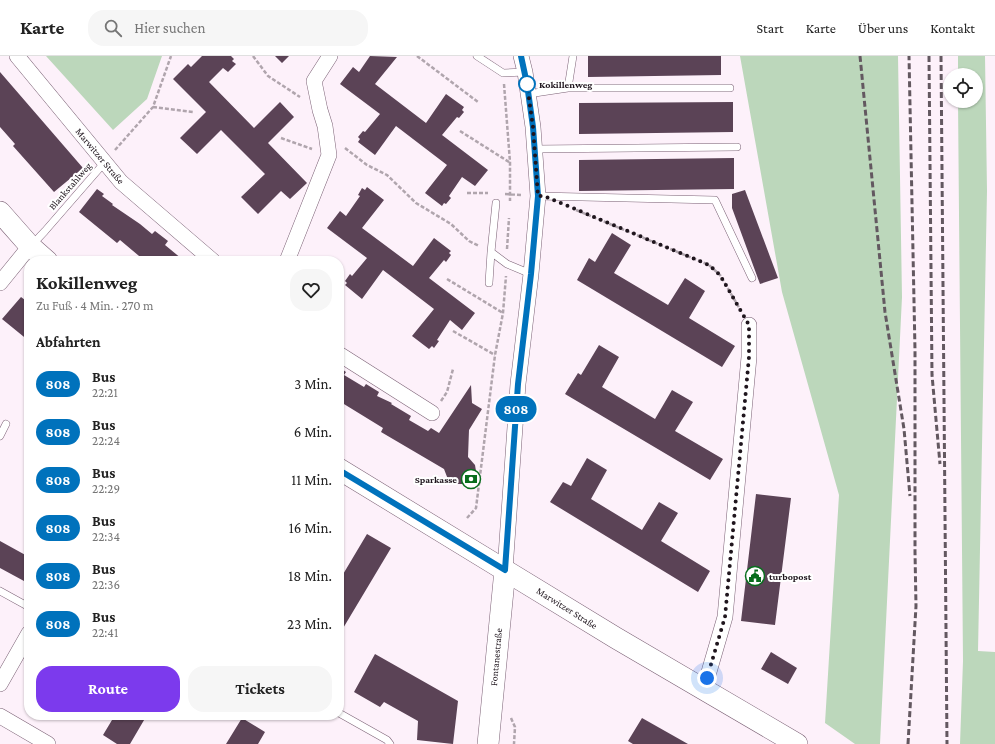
<!DOCTYPE html>
<html lang="de">
<head>
<meta charset="utf-8">
<style>
  body { margin:0; font-family:"Crimson Pro",serif; background:#f6f6f6; color:#222; height:100vh; display:flex; flex-direction:column; font-size:15px; white-space:nowrap }
  * { box-sizing:border-box; margin:0 }
  p { font-size:13px; color:#767676 }
  .icon { flex:none; width:22px; height:22px; fill:none; stroke:currentColor; stroke-width:2; stroke-linecap:round; stroke-linejoin:round }
  .map { position:relative; flex:1; overflow:hidden }
  .details { position:absolute; left:24px; top:200px; width:320px; height:464px; display:flex; flex-direction:column; background:#fff; border-radius:16px; box-shadow:0 1px 3px #0004 }
  .details>* { flex:none }
  .badge { padding:0 8px; border-radius:13px; font-size:14px; line-height:26px }
  .buttons { position:absolute; left:943px; top:12px; display:grid; gap:8px }
  .buttons a { display:grid; place-items:center; width:40px; height:40px; border-radius:50%; background:#fff; box-shadow:0 1px 3px #0004; font-size:20px }
  .you { position:absolute; width:20px; height:20px; margin:-10px; border:3px solid #fff; border-radius:50%; background:#1a73e8; box-shadow:0 0 0 6px #1a73e833 }
  .map>.badge { position:absolute; translate:-50% -50%; box-shadow:0 0 0 2px #fff }
  h2 { padding:0 12px; font-size:15px; line-height:36px }
  .round { display:grid; place-items:center; flex:none; width:42px; height:42px; border-radius:16px; background:#f6f6f6 }
  .head { display:flex; align-items:center; justify-content:space-between; height:68px; padding:0 12px }
  h1 { font-size:19px; font-weight:700; line-height:30px }
  .cta { display:flex; gap:8px; margin-top:auto; padding:8px 12px }
  .cta a { flex:1; height:46px; border-radius:16px; background:#7c3aed; color:#fff; font-size:16px; font-weight:700; line-height:46px; text-align:center }
  .cta a+a { background:#f6f6f6; color:#222 }
  ul { padding:0; list-style:none }
  li { display:flex; align-items:center; gap:12px; height:48px; padding:0 12px }
  li div { flex:1 }
  li b { display:block; font-size:15px }
  li em { font-style:normal }
  li .badge { min-width:44px; font-weight:700; text-align:center }
  header { display:flex; align-items:center; gap:24px; box-sizing:border-box; height:56px; padding:0 20px; background:#fff; border-bottom:1px solid #e0e0e0 }
  header strong { font-size:19px }
  nav { display:flex; gap:22px; margin-inline-start:auto; font-size:14px }
  .search { width:280px; height:36px; background:#f6f6f6; display:flex; align-items:center; gap:10px; box-sizing:border-box; padding:0 14px; border-radius:16px; color:#767676; font-size:15px }
  .map>svg:first-child { display:block }
  .green { fill:#bcd7bb }
  .building { fill:#5b4356 }
  .lines { fill:none; stroke-linecap:round; stroke-linejoin:round }
  .lane-casing { stroke:#7b6175; stroke-width:8 }
  .street-casing { stroke:#7b6175; stroke-width:16 }
  .secondary-casing { stroke:#7b6175; stroke-width:22 }
  .path { stroke:#b0a5ad; stroke-width:2.5; stroke-dasharray:4 2; stroke-linecap:butt }
  .lane { stroke:#fff; stroke-width:7 }
  .street { stroke:#fff; stroke-width:15 }
  .secondary { stroke:#fff; stroke-width:21 }
  .rail { stroke:#635860; stroke-width:3; stroke-dasharray:6 3; stroke-linecap:butt }
  .line-casing { stroke:#fff; stroke-width:9 }
  .line { stroke:#0072bc; stroke-width:6 }
  .walk { stroke:#1f151d; stroke-width:4; stroke-dasharray:0 7.2 }
  .stop-dot { fill:#fff; stroke:#0072bc; stroke-width:2 }
  .labels { text-anchor:middle; dominant-baseline:central; stroke-width:4; stroke-linejoin:round; paint-order:stroke }
  .stop-label { font-size:10px; font-weight:bold; fill:#1f151d; stroke:#fff; text-anchor:start }
  .street-label { font-size:10px; fill:#1f151d; stroke:#fff }
  .poi-label { font-size:10px; font-weight:bold; fill:#1f151d; stroke:#fff; text-anchor:end }
</style>
</head>
<body>
<header>
<strong>Karte</strong>
<div class="search"><svg class="icon" aria-label="search" viewBox="0 0 24 24"><circle cx="10" cy="10" r="6"/><path d="M15 15l6 6"/></svg>Hier suchen</div>
<nav><a>Start</a><a>Karte</a><a>Über uns</a><a>Kontakt</a></nav>
</header>
<div class="map">
<svg width="995" height="688" viewBox="0 0 995 688">
  <rect width="100%" height="100%" fill="#fdf1fa"/>
  <path class="green" d="M46,0h116l-15,43 -34,31z
    M740,0h158l4,241 -22,447h-25l-30,-21 14,-228 -57,-203z
    M958,0h27l2,135 -9,460 17,1v92h-35l3,-83 -5,-560h18v-26h-18z"/>
  <path class="building" d="M202,0h29l3,3 -2,2 4,3 -8,8 -5,-4 -14,14 45,46 26,-26 14,15 -26,26 39,40 -17,16 -9,-8 -23,23 -17,-17 24,-23 -44,-44 -24,24 -17,-16 26,-26 -33,-33 15,-15 3,3z
    M275,0h14l-7,7z
    M370,0l27,1 -22,27 51,39 20,-29 18,13 -2,3 2,2 -5,6 -2,-1 -15,18 46,35 -13,16 -13,-9 -13,19 2,2 -5,6 -2,-1 -2,3 -17,-13 22,-28 -51,-39 -21,29 -17,-13 2,-3 -2,-2 5,-6 2,1 15,-18 -40,-30 13,-17 6,5z
    M588,0h133v19l-133,2z
    M0,16l83,96 -29,24 -41,-46 2,-2 -15,-17z
    M733,46v30l-154,2v-31z
    M734,102v31l-155,2v-31z
    M367,131l17,13 -22,28 51,38 21,-28 17,13 -2,2 2,2 -5,7 -2,-2 -15,18 46,35 -13,17 -12,-10 -13,20 2,1 -5,7 -2,-2 -3,3 -17,-13 22,-27 -51,-39 -21,29 -17,-14 2,-2 -2,-2 5,-7 2,2 15,-18 -40,-30 13,-17 6,5 14,-20 -2,-1 4,-7 3,2z
    M97,133l7,5 -2,2 11,8 -1,1 28,19 12,10 3,-3 13,10 -3,4 17,14 3,-3 7,5h-47l-25,-21 -3,3 -38,-31z
    M745,134l33,88 -18,6 -28,-76v-14z
    M612,177l19,12 -17,28 54,32 17,-27 20,13 -16,27 46,28 -13,21 -145,-87 12,-22 6,4z
    M21,241l8,6v38l-27,-22z
    M599,289l20,12 -17,30 53,32 17,-29 21,12 -18,29 48,28 -13,21 -145,-86 13,-21 3,2z
    M339,311l7,5 -2,3 20,12 2,-3 13,8 -2,4 15,7 -1,1 20,12 -2,4 19,11 3,-3 8,5 32,-48 1,18 10,6 -13,21 -1,27 7,8 1,6 -5,8 -6,5h-10l-6,-2 -5,-13 -63,-37 2,-4 -44,-27z
    M587,402l20,12 -16,29 51,31 17,-28 19,11 -17,28 49,30 -12,21 -148,-90 13,-20 8,4z
    M756,438l35,4 -16,127 -34,-4z
    M367,478l24,14 -52,87v-54z
    M0,485l29,16v14l-5,10 -24,-13z
    M771,596l26,16 -9,16 -27,-15z
    M375,598l83,47 -5,43 -36,-4 1,-19 -34,-19 -4,5 -26,-15z
    M115,659h32l-17,29h-13l-14,-9z
    M242,662l23,14 -7,12h-32z
    M642,662l46,26h-55l-5,-3z"/>
  <g class="lines">
    <g class="lane-casing">
      <path id="lane" d="M477,0l26,17 22,-1
        M568,32h162
        M528,38l40,-6 5,-32
        M535,93l202,-2
        M538,140l177,4 37,78
        M496,147l-5,49 16,12 24,10
        M31,190l14,-15 60,-69
        M489,227l2,-31
        M0,380l6,-12
        M0,535l29,16
        M339,657l48,27 3,4"/>
    </g>
    <g class="street-casing">
      <path id="street" d="M17,0l104,126 92,79
        M287,205l42,-106 -4,-29 -5,-16 -6,-29 16,-25
        M0,227l30,-37
        M339,298l93,59
        M505,514l13,-186 13,-110 7,-78 -5,-69 -8,-55 -4,-16
        M0,628l29,-51
        M704,633l21,-72 24,-260v-32
        M0,660l48,28"/>
    </g>
    <g class="secondary-casing">
      <path id="secondary" d="M0,156l30,34 17,15
        M339,413l277,169 181,106
        M488,688l17,-174"/>
    </g>
    <path class="path" d="M253,0l15,20 32,21
      M417,0l61,46
      M504,28l6,78v39
      M153,51l40,5
      M460,75l49,31
      M281,82l31,11
      M345,92l22,17 20,10 29,28 35,21 18,17 10,5
      M115,94l38,-43 18,-51
      M467,137h21
      M505,138l16,1
      M576,154l133,55 11,10 21,36
      M507,193l2,-31
      M447,223l56,34
      M453,275l42,24
      M441,345l6,-9 6,-23
      M467,462l9,-10 19,-153 8,-42 3,-37
      M511,662l4,9 -1,17"/>
    <use href="#lane" class="lane"/>
    <use href="#street" class="street"/>
    <use href="#secondary" class="secondary"/>
    <path class="rail" d="M860,0l25,256 19,117 6,67
      M929,0l3,319 8,89
      M941,0l6,688
      M908,688l8,-138 -1,-54v-202l-6,-294"/>
  </g>
  <g class="lines">
    <g class="line-casing">
      <path id="line" d="M339,414l166,100 13,-186 13,-110 7,-78 -5,-69 -6,-43 -6,-28"/>
    </g>
    <use href="#line" class="line"/>
    <path class="walk" d="M527,28l6,43 5,69h6l165,69 11,10 29,50v32l-24,260 -18,61"/>
  </g>
  <defs>
    <g id="bank-ring" transform="scale(1)"><circle r="9.5" fill="#fff" stroke="#086e1d" stroke-width="1.5"/><path d="M-6-4H6V4H-6ZM0-2.3a2.3 2.3 0 1 0 0 4.6a2.3 2.3 0 1 0 0-4.6Z" fill="#086e1d"/></g>
    <g id="civic-ring" transform="scale(1)"><circle r="9.5" fill="#fff" stroke="#086e1d" stroke-width="1.5"/><path d="M-.6-6.5H3V-4.5H.6V-3L4-1V1h2V6H-6V1h2V-1L-.6-3ZM-1.2 2.5V6h2.4V2.5Z" fill="#086e1d"/></g>
  </defs>
  <g fill-rule="evenodd">
    <use href="#bank-ring" x="471" y="423"/>
    <use href="#civic-ring" x="755" y="520"/>
  </g>
  <circle class="stop-dot" cx="527" cy="28" r="8"/>
  <g class="labels">
    <g class="stop-label">
      <text x="539" y="28">Kokillenweg</text>
    </g>
    <g class="street-label">
      <text transform="translate(100 100) rotate(50)">Marwitzer Straße</text>
      <text transform="translate(70 130) rotate(-49)">Blankstahlweg</text>
      <text transform="translate(567 552) rotate(32)">Marwitzer Straße</text>
      <text transform="translate(496 601) rotate(-85)">Fontanestraße</text>
    </g>
    <g class="poi-label">
      <text x="457" y="423">Sparkasse</text>
      <text x="769" y="520" text-anchor="start">turbopost</text>
    </g>
  </g>
</svg>
<div class="buttons">
<a><svg class="icon" aria-label="locate" viewBox="0 0 24 24"><circle cx="12" cy="12" r="6"/><path d="M12 2v4M12 18v4M2 12h4M18 12h4"/></svg></a>
</div>
<div class="you" style="left:707px;top:622px"></div>
<b class="badge" style="left:516px;top:353px;background:#0072bc;color:#fff">808</b>
<section class="details">
<div class="head"><div><h1>Kokillenweg</h1><p>Zu Fuß · 4 Min. · 270 m</p></div><a class="round"><svg class="icon" aria-label="heart" viewBox="0 0 24 24"><path d="M12 20l-8-8c-3-5 5-10 8-4 3-6 11-1 8 4z"/></svg></a></div>
<h2>Abfahrten</h2>
<ul>
<li><span class="badge" style="background:#0072bc;color:#fff">808</span><div><b>Bus</b><p>22:21</p></div><em>3 Min.</em></li>
<li><span class="badge" style="background:#0072bc;color:#fff">808</span><div><b>Bus</b><p>22:24</p></div><em>6 Min.</em></li>
<li><span class="badge" style="background:#0072bc;color:#fff">808</span><div><b>Bus</b><p>22:29</p></div><em>11 Min.</em></li>
<li><span class="badge" style="background:#0072bc;color:#fff">808</span><div><b>Bus</b><p>22:34</p></div><em>16 Min.</em></li>
<li><span class="badge" style="background:#0072bc;color:#fff">808</span><div><b>Bus</b><p>22:36</p></div><em>18 Min.</em></li>
<li><span class="badge" style="background:#0072bc;color:#fff">808</span><div><b>Bus</b><p>22:41</p></div><em>23 Min.</em></li>
</ul>
<div class="cta"><a>Route</a><a>Tickets</a></div>
</section>
</div>
</body>
</html>
